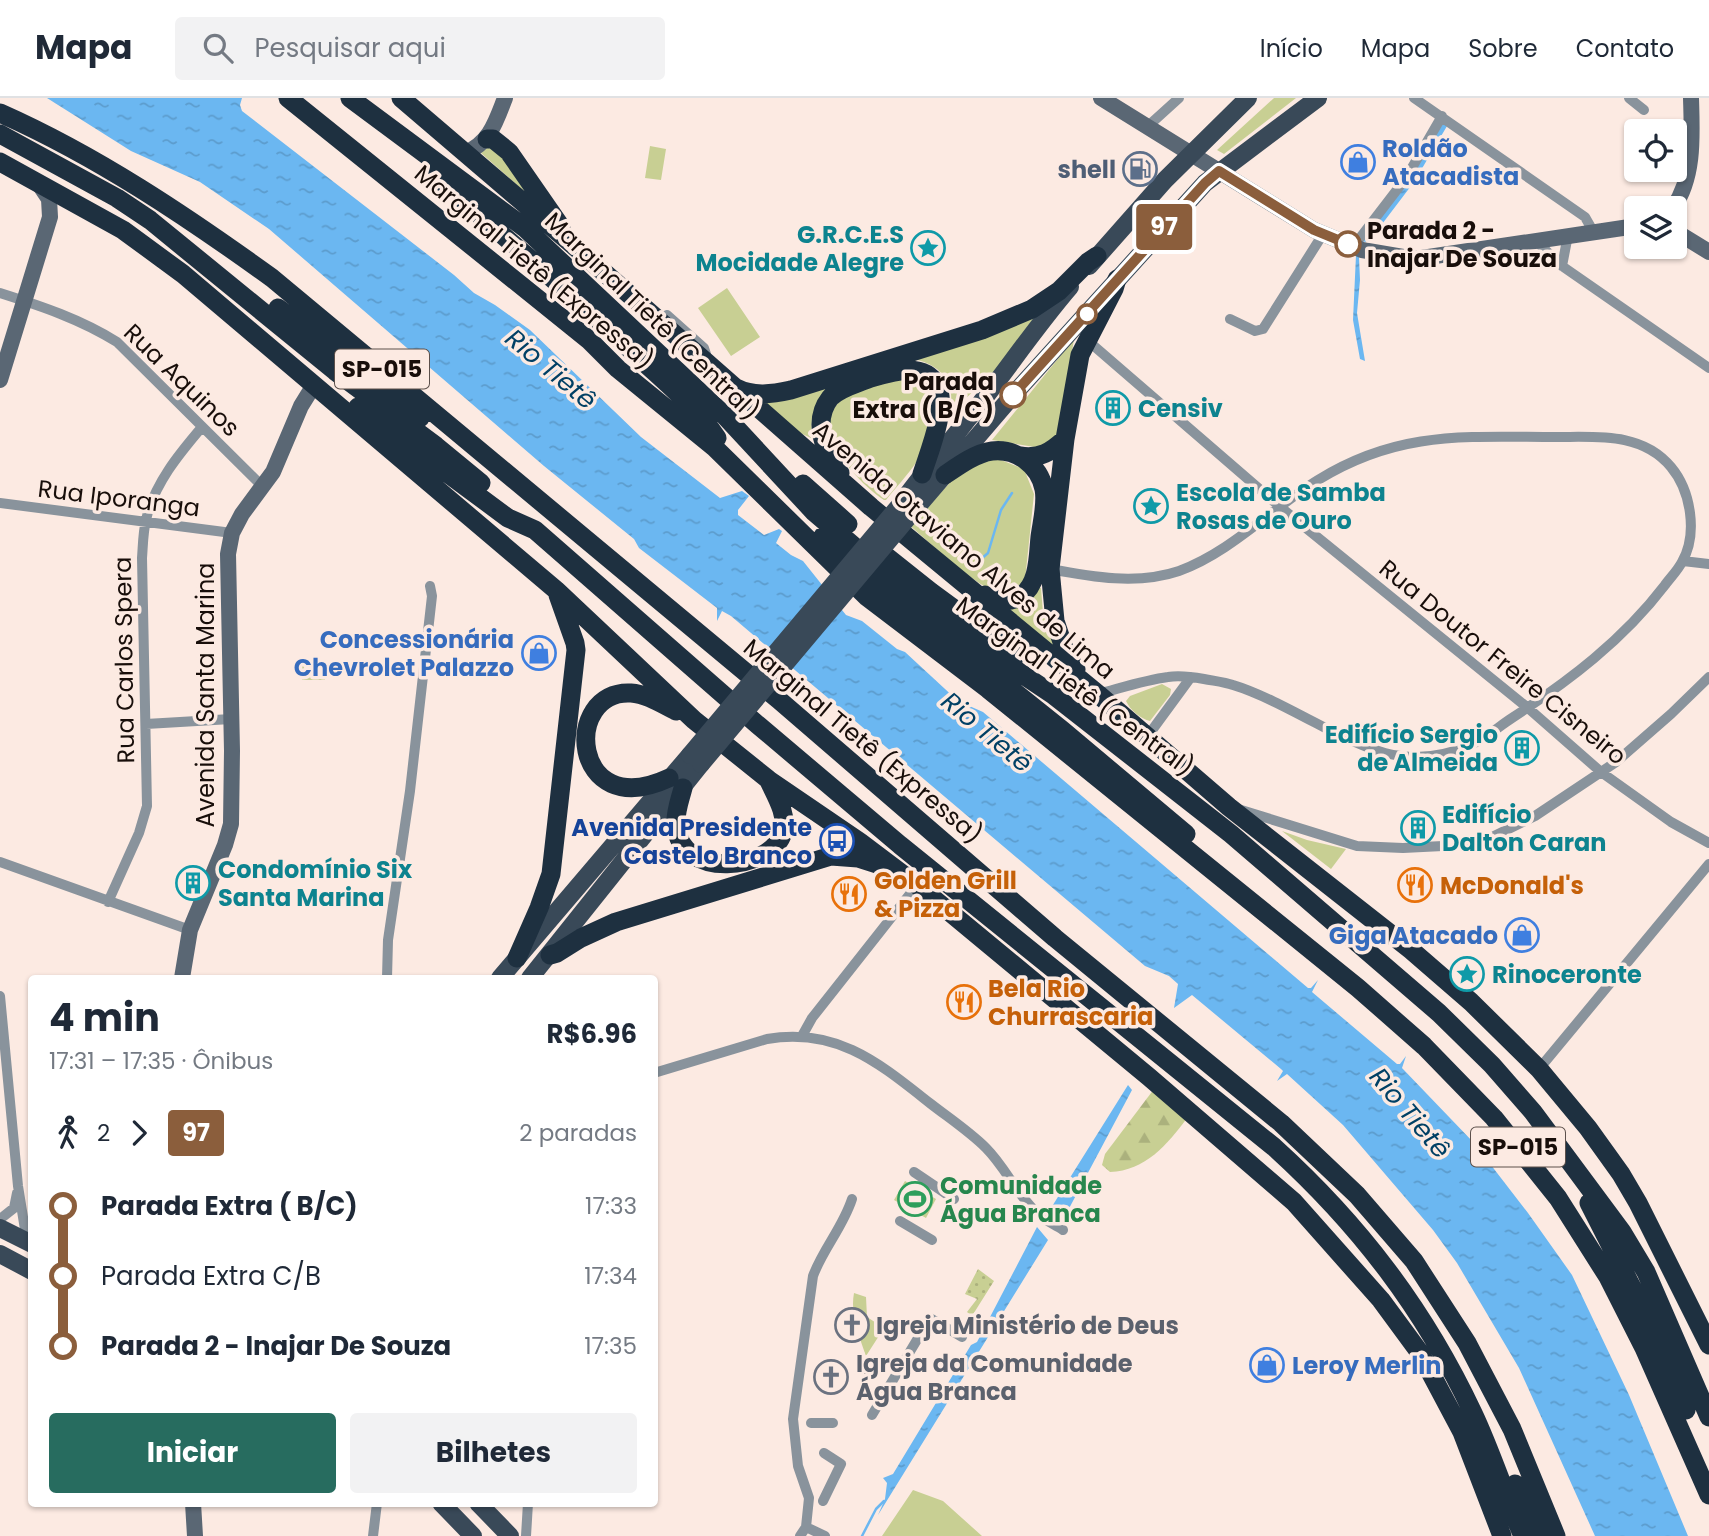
<!DOCTYPE html>
<html lang="pt">
<head>
<meta charset="utf-8">
<style>
  body { margin:0; font-family:Poppins,sans-serif; background:#f2f2f3; color:#1f2937; height:100vh; display:flex; flex-direction:column; font-size:26px; white-space:nowrap }
  * { box-sizing:border-box; margin:0 }
  p { font-size:23px; color:#747a83 }
  .icon { flex:none; width:38px; height:38px; fill:none; stroke:currentColor; stroke-width:2; stroke-linecap:round; stroke-linejoin:round }
  .map { position:relative; flex:1; overflow:hidden }
  .drawer { position:absolute; left:28px; top:877px; width:630px; height:532px; display:flex; flex-direction:column; background:#fff; border-radius:7px; box-shadow:0 2px 5px #0004 }
  .drawer>* { flex:none }
  .badge { padding:0 14px; border-radius:5px; font-size:24px; line-height:46px }
  .buttons { position:absolute; left:1624px; top:21px; display:grid; gap:14px }
  .buttons a { display:grid; place-items:center; width:63px; height:63px; border-radius:7px; background:#fff; box-shadow:0 2px 5px #0004; font-size:35px }
  .map>.badge { position:absolute; translate:-50% -50%; box-shadow:0 0 0 4px #fff }
  .legs { display:flex; align-items:center; gap:10px; height:77px; padding:0 21px; font-size:23px }
  .legs p { margin-inline-start:auto }
  .headline { display:flex; align-items:center; justify-content:space-between; height:119px; padding:0 21px }
  h1 { font-size:38px; font-weight:700; line-height:52px }
  .cta { display:flex; gap:14px; margin-top:auto; padding:14px 21px }
  .cta a { flex:1; height:80px; border-radius:7px; background:#276c5f; color:#fff; font-size:28px; font-weight:700; line-height:80px; text-align:center }
  .cta a+a { background:#f2f2f3; color:#1f2937 }
  ul { padding:0 21px; list-style:none }
  li { display:flex; align-items:center; gap:24px; height:70px; font-size:26px }
  li i { display:grid; place-items:center; width:10px; height:100%; margin:0 9px; background:currentColor }
  li i::after { content:''; width:18px; height:18px; margin:-9px; border:5px solid; border-radius:50%; background:#fff }
  li p { margin-inline-start:auto }
  li:first-child i { background:linear-gradient(#0000 50%,currentColor 0) }
  li:last-child i { background:linear-gradient(currentColor 50%,#0000 0) }
  header { display:flex; align-items:center; gap:42px; box-sizing:border-box; height:98px; padding:0 35px; background:#fff; border-bottom:2px solid #e0e1e3 }
  header strong { font-size:33px }
  nav { display:flex; gap:38px; margin-inline-start:auto; font-size:24px }
  .search { width:490px; height:63px; background:#f2f2f3; display:flex; align-items:center; gap:18px; box-sizing:border-box; padding:0 24px; border-radius:7px; color:#747a83; font-size:26px }
  .map>svg:first-child { display:block }
  .grass { fill:url(#grass-dots) }
  .forest { fill:url(#forest-firs) }
  .park { fill:#c8cf93 }
  .water { fill:url(#water-ripples) }
  .lines { fill:none; stroke-linecap:round; stroke-linejoin:round }
  .stream { stroke:#6bb7f1; stroke-width:2.5 }
  .street { stroke:#89939c; stroke-width:10 }
  .secondary { stroke:#5a6774; stroke-width:16 }
  .primary { stroke:#394958; stroke-width:18 }
  .highway { stroke:#1e3040; stroke-width:19 }
  .primary-bridge { stroke:#394958; stroke-width:18 }
  .line-1-casing { stroke:#fff; stroke-width:16 }
  .line-1 { stroke:#8b5e3c; stroke-width:10 }
  .stop-1-dot { fill:#fff; stroke:#8b5e3c; stroke-width:3.5 }
  .labels { text-anchor:middle; dominant-baseline:central; stroke-width:7; stroke-linejoin:round; paint-order:stroke }
  .shield { fill:#fceae2; stroke:#5c504b; stroke-width:2 }
  .shield-label { font-size:23px; font-weight:bold; fill:#180e0a }
  .shop-label { font-size:24px; font-weight:bold; fill:#366cbe; stroke:#fceae2; text-anchor:start }
  .service-label { font-size:24px; font-weight:bold; fill:#4e5e75; stroke:#fceae2; text-anchor:end }
  .stop-label { font-size:24px; font-weight:bold; fill:#180e0a; stroke:#fceae2; text-anchor:start }
  .culture-label { font-size:24px; font-weight:bold; fill:#0d838f; stroke:#fceae2; text-anchor:start }
  .street-label { font-size:24px; fill:#180e0a; stroke:#fceae2 }
  .transit-label { font-size:24px; font-weight:bold; fill:#164399; stroke:#fceae2; text-anchor:end }
  .food-label { font-size:24px; font-weight:bold; fill:#c56008; stroke:#fceae2; text-anchor:start }
  .leisure-label { font-size:24px; font-weight:bold; fill:#27864d; stroke:#fceae2; text-anchor:start }
  .worship-label { font-size:24px; font-weight:bold; fill:#5b616d; stroke:#fceae2; text-anchor:start }
  .water-label { font-size:26px; font-style:italic; fill:#014065; stroke:#fceae2 }
</style>
</head>
<body>
<header>
<strong>Mapa</strong>
<div class="search"><svg class="icon" aria-label="search" viewBox="0 0 24 24"><circle cx="10" cy="10" r="6"/><path d="M15 15l6 6"/></svg>Pesquisar aqui</div>
<nav><a>Início</a><a>Mapa</a><a>Sobre</a><a>Contato</a></nav>
</header>
<div class="map">
<svg width="1709" height="1438" viewBox="0 0 1709 1438">
  <defs>
    <pattern id="grass-dots" width="8" height="8" patternUnits="userSpaceOnUse" patternTransform="scale(1.75)"><rect width="8" height="8" fill="#c8cf93"/><path d="M2 2h.1M6 6h.1" fill="none" stroke="#abb17d" stroke-width="1.8" stroke-linecap="round"/></pattern>
    <pattern id="forest-firs" width="22" height="20" patternUnits="userSpaceOnUse" patternTransform="scale(1.75)"><rect width="22" height="20" fill="#c8cf93"/><path d="M5 1l3.5 6h-7zM16 11l3.5 6h-7z" fill="#abb17d"/></pattern>
    <pattern id="water-ripples" width="26" height="14" patternUnits="userSpaceOnUse" patternTransform="scale(1.75)"><rect width="26" height="14" fill="#6bb7f1"/><path d="M2 4q2-2 4 0t4 0M15 11q2-2 4 0t4 0" fill="none" stroke="#5c9ccd"/></pattern>
  </defs>
  <rect width="100%" height="100%" fill="#fceae2"/>
  <path class="grass" d="M978,1171l16,12 -22,35 -5,-4 10,-13 -12,-5z"/>
  <path class="forest" d="M1154,991l33,29c-19,26 -42,53 -77,54l-8,-7 3,-11z"/>
  <path class="park" d="M1274,0h22l-72,56 -7,-4z
    M495,48l38,53 -52,-46v-3z
    M650,48l16,3 -5,31 -16,-2z
    M727,190l33,49 -29,19 -33,-48z
    M1036,219l-36,49 -37,35 -10,14c-4,-8 -1,-13 -2,-21 -2,-19 -17,-30 -34,-34l-98,40 -7,17 -1,21 -15,-7 -42,-35z
    M1074,241l-15,97 -12,13 -55,-9z
    M900,281c5,0 12,-1 16,1 27,11 11,63 1,81 -9,14 -21,26 -31,39h-2c-24,-16 -75,-67 -45,-98 11,-13 45,-18 61,-23z
    M996,360l28,11 10,25 -9,86c-7,6 -15,14 -23,13 -23,-2 -72,-51 -92,-67l47,-51 13,-9z
    M1037,489l4,1 2,25 11,32 -1,1 -44,-37 20,-6z
    M325,566v16h-23l-1,-16z
    M1162,586l9,5 -1,6 -20,26c-9,-2 -20,-11 -24,-20l4,-5z
    M1282,733l25,9 39,9 -15,20z
    M905,1083l31,18 -10,19 -32,-18z
    M854,1195l12,4 1,20 17,11 -18,28c-7,-20 -16,-42 -12,-63z
    M913,1392l30,11 39,35h-100z"/>
  <path class="water" d="M47,0h195l-2,7 2,6 212,164 20,18 21,12 35,25 111,107 79,61 22,-7 7,5 -11,14v5l26,20 15,-6 3,2 -6,12 15,12 12,6 43,54 16,6 35,28 8,3 53,49 25,11 325,276h3l7,-8 -6,12 85,72h3l6,-8 -4,12 72,75 54,70 44,62 57,120 59,141h-93l-76,-168 -62,-105 -24,-33 -90,-105 -56,-51 -10,7 6,-10 -2,-2 -89,-74 -18,13 4,-24 -9,-8 -24,-10 -414,-350 -9,-5 -5,10v-13l-78,-60 -5,-9 -90,-73 -275,-237 -69,-47 -69,-31z
    M1445,20l5,3 -36,61 -41,54 -7,6 -5,-1z
    M1356,157l3,2 1,23 -3,33 8,48 -5,-2 -7,-39z
    M1128,987l4,5 -67,126 -14,-8z
    M1037,1129l11,13 -170,275 7,-16 2,-16 -4,-5 10,-4 78,-129 6,-3z"/>
  <g class="lines">
    <path class="stream" d="M972,469l16,-14 13,-43 11,-17
      M862,1438l14,-27 8,-8"/>
    <path class="street" d="M1414,0l171,119 8,14
      M1629,0l15,12
      M1147,29l32,-29
      M1535,142l27,26 147,102
      M1353,149l53,-69 36,-62
      M1562,168l6,-31
      M0,195c41,13 80,26 117,49l145,144
      M667,217l37,33 2,6
      M1230,221l25,12 8,-2 60,-95
      M1087,242l192,166 249,202 73,64 70,50 38,21
      M0,405l232,30
      M1683,463l26,3
      M1050,471c42,8 88,16 129,2 52,-19 93,-63 139,-91 81,-50 148,-43 238,-43 41,0 86,-5 115,30 20,24 27,67 11,95 -4,8 -12,16 -17,23 -42,55 -96,96 -153,133 -14,9 -27,21 -42,27 -27,12 -57,15 -85,8 -19,-5 -36,-14 -54,-22 -29,-15 -68,-37 -98,-46 -9,-3 -19,-4 -29,-6 -11,-2 -24,-4 -36,-2 -23,3 -47,11 -70,17
      M146,626l85,-5
      M1147,639l44,-60
      M1238,711l119,37 46,2 60,-3 19,-3 53,-26 81,-54 55,-48 38,-37
      M0,764l190,68
      M108,804l31,-69 8,-27 -5,-248c1,-13 1,-26 4,-38 8,-36 33,-66 56,-93
      M387,880l1,-38 22,-149 22,-195 -2,-10
      M0,898l18,190 9,56
      M802,938l10,-18 105,-133
      M1539,971l170,-205
      M654,975l113,-34c71,-12 113,25 164,65 18,14 39,28 55,44 19,19 30,45 50,64 7,8 18,12 27,18
      M914,1074l40,27
      M0,1121l14,-11 3,-15
      M900,1123l32,19
      M872,1317l58,-97 32,19
      M811,1325h22
      M823,1403l18,-37 -17,-11
      M806,1429l19,9
      M373,1438l4,-33
      M526,1438l2,-33
      M800,1438l6,-9 3,-29 -11,-32 -5,-47 20,-143c10,-27 30,-49 39,-77"/>
    <path class="secondary" d="M1101,0l213,132 48,20 53,9 221,-33
      M465,55c25,-10 31,-32 40,-55
      M1673,110c22,-31 19,-74 18,-110
      M1675,133l34,21
      M0,282l50,-163 -1,-18 -10,-15
      M182,880l8,-48 35,-85 6,-21 1,-73 -4,-197 4,-21 10,-19 31,-42 28,-66 13,-21
      M193,1405l2,33"/>
    <path class="primary" d="M1089,168l76,-86 83,-82
      M900,407c21,-30 45,-56 67,-85 36,-44 66,-90 103,-133
      M911,416l102,-119 192,-212 113,-85
      M500,880l190,-223
      M530,880l171,-214
      M0,1130l32,16
      M0,1156l32,17
      M441,1405l32,33
      M478,1405l32,33"/>
    <path class="highway" d="M288,0l301,242 29,29 97,79 152,149 121,92 370,299 66,58 70,72 64,80 50,79 36,71 65,147
      M350,0l175,130 200,188 89,96 70,60 75,60 93,62 179,140 208,179 53,52 41,47 89,120 24,40 63,145
      M401,0l172,147 298,262 227,187 131,113 182,143 60,52 68,67 49,59 33,46 17,29 71,142
      M0,15c97,43 186,103 272,165l507,422 276,238 226,185 76,72 57,66 53,82 45,86 44,107
      M0,36l117,64 33,22 185,151 101,75 45,37
      M487,41h6l16,13 52,75
      M0,64l123,68 60,44 373,316 138,130 75,60 91,62 57,43 232,192 145,125 87,98 39,53 42,79 40,104
      M433,78c67,56 134,114 198,174 29,28 64,55 86,88
      M278,210l142,110
      M736,290c17,9 37,6 55,2l191,-60 50,-21 27,-18 29,-29 9,-6
      M358,309l150,111 27,12 223,195 142,120 374,302c85,77 150,162 199,266 19,40 32,83 50,123
      M1020,358c20,3 31,-4 45,-17
      M840,375c-16,-20 -28,-52 -10,-75 9,-10 26,-14 38,-19 21,-6 55,-19 69,6 11,22 -8,67 -15,89
      M945,377c13,-9 31,-22 47,-24 24,-3 47,14 52,38 3,14 -2,33 -4,48 -2,19 -1,47 -19,59 -12,8 -24,4 -36,-1
      M803,386l45,40
      M823,438l91,81 72,52 76,61 124,104
      M887,459l44,35 86,63
      M1076,571l-11,-18 -10,-30 -5,-52 15,-130 15,-84 34,-66 3,-10
      M669,680c-99,46 -107,-89 -38,-85 16,1 31,11 45,18
      M683,690c-3,12 -8,24 -7,37 4,56 97,45 107,7 5,-17 -7,-36 -14,-51
      M550,857l7,-2 24,-15 35,-16 215,-66 27,2 25,8
      M517,860l22,-50 12,-34 25,-224 -1,-7 -17,-48
      M1589,1105l57,112 40,95
      M1515,1386l25,52"/>
    <path class="primary-bridge" d="M690,657l210,-250
      M701,666l210,-250"/>
  </g>
  <g class="lines">
    <g class="line-1-casing">
      <path id="line-1" d="M1013,297l192,-212 14,-12 95,59 34,14"/>
    </g>
    <use href="#line-1" class="line-1"/>
  </g>
  <defs>
    <g id="shop-ring" transform="scale(1.75)"><circle r="9.5" fill="#fceae2" stroke="#3f7fe0" stroke-width="1.5"/><path d="M-5-2.5h2.3a2.7 3.5 0 0 1 5.4 0H5L5.5 6h-11ZM-1.5-2.5h3a1.5 2.3 0 0 0-3 0Z" fill="#3f7fe0"/></g>
    <g id="fuel-ring" transform="scale(1.75)"><circle r="9.5" fill="#fceae2" stroke="#5c6f8a" stroke-width="1.5"/><path d="M-5.5-6h7V0h2V4h1.3V-2.5L3-4.5l.8-.8L6-3V5H2.5V1h-1V6h-7ZM-4.2-4.7v3.2H.2V-4.7Z" fill="#5c6f8a"/></g>
    <g id="sight-ring" transform="scale(1.75)"><circle r="9.5" fill="#fceae2" stroke="#0f9aa8" stroke-width="1.5"/><path d="M0-6L1.8-2.2L6-1.7L2.9 1.2L3.7 5.4L0 3.3L-3.7 5.4L-2.9 1.2L-6-1.7L-1.8-2.2Z" fill="#0f9aa8"/></g>
    <g id="building-ring" transform="scale(1.75)"><circle r="9.5" fill="#fceae2" stroke="#0f9aa8" stroke-width="1.5"/><path d="M-4-6H4V6H1V3H-1V6H-4ZM-2.5-4.3h1.7v1.8h-1.7ZM.8-4.3h1.7v1.8H.8ZM-2.5-1h1.7V.8h-1.7ZM.8-1h1.7V.8H.8Z" fill="#0f9aa8"/></g>
    <g id="bus-ring" transform="scale(1.75)"><circle r="9.5" fill="#fceae2" stroke="#1a4fb4" stroke-width="1.5"/><path d="M-5-6H5V4H4V6H2V4H-2V6H-4V4H-5ZM-3.5-4V0h7V-4ZM-3.5 1.2v1.5H-2V1.2ZM2 1.2v1.5H3.5V1.2Z" fill="#1a4fb4"/></g>
    <g id="restaurant-ring" transform="scale(1.75)"><circle r="9.5" fill="#fceae2" stroke="#e8710a" stroke-width="1.5"/><path d="M-5-6h1v4h1v-4h1v4h1v-4h1v5L-1.5 .5V6h-2V.5L-5-1ZM5-6V6H3V1.5H1.5Q1.5-4 5-6Z" fill="#e8710a"/></g>
    <g id="stadium-ring" transform="scale(1.75)"><circle r="9.5" fill="#fceae2" stroke="#2e9e5b" stroke-width="1.5"/><path d="M0-5a6.5 5 0 1 0 0 10a6.5 5 0 1 0 0-10ZM-3.5-1.8h7v3.6h-7Z" fill="#2e9e5b"/></g>
    <g id="church-ring" transform="scale(1.75)"><circle r="9.5" fill="#fceae2" stroke="#6b7280" stroke-width="1.5"/><path d="M-1.2-6h2.4v3.5h3.3v2.4h-3.3V6h-2.4V-.1h-3.3v-2.4h3.3Z" fill="#6b7280"/></g>
  </defs>
  <g fill-rule="evenodd">
    <use href="#shop-ring" x="1358" y="64"/>
    <use href="#fuel-ring" x="1140" y="71"/>
    <use href="#sight-ring" x="928" y="150"/>
    <use href="#building-ring" x="1113" y="310"/>
    <use href="#sight-ring" x="1151" y="408"/>
    <use href="#shop-ring" x="539" y="555"/>
    <use href="#building-ring" x="1522" y="650"/>
    <use href="#building-ring" x="1418" y="730"/>
    <use href="#bus-ring" x="837" y="743"/>
    <use href="#building-ring" x="193" y="785"/>
    <use href="#restaurant-ring" x="1415" y="787"/>
    <use href="#restaurant-ring" x="849" y="796"/>
    <use href="#shop-ring" x="1522" y="837"/>
    <use href="#sight-ring" x="1467" y="876"/>
    <use href="#restaurant-ring" x="964" y="904"/>
    <use href="#stadium-ring" x="915" y="1101"/>
    <use href="#church-ring" x="852" y="1227"/>
    <use href="#shop-ring" x="1267" y="1267"/>
    <use href="#church-ring" x="831" y="1279"/>
  </g>
  <g class="stop-1-dot">
    <circle cx="1348" cy="146" r="12"/>
    <circle cx="1087" cy="216" r="9"/>
    <circle cx="1013" cy="297" r="12"/>
  </g>
  <g class="labels">
    <g class="shield">
      <rect x="335" y="251.5" width="94" height="39" rx="5"/>
      <rect x="1471" y="1029.5" width="94" height="39" rx="5"/>
    </g>
    <g class="shield-label">
      <text x="382" y="271">SP-015</text>
      <text x="1518" y="1049">SP-015</text>
    </g>
    <g class="shop-label">
      <text x="1382" y="50">Roldão<tspan x="1382" dy="28">Atacadista</tspan></text>
      <text x="514" y="541" text-anchor="end">Concessionária<tspan x="514" dy="28">Chevrolet Palazzo</tspan></text>
      <text x="1498" y="837" text-anchor="end">Giga Atacado</text>
      <text x="1292" y="1267">Leroy Merlin</text>
    </g>
    <g class="service-label">
      <text x="1116" y="71">shell</text>
    </g>
    <g class="stop-label">
      <text x="1367" y="132">Parada 2 -<tspan x="1367" dy="28">Inajar De Souza</tspan></text>
      <text x="994" y="283" text-anchor="end">Parada<tspan x="994" dy="28">Extra ( B/C)</tspan></text>
    </g>
    <g class="culture-label">
      <text x="904" y="136" text-anchor="end">G.R.C.E.S<tspan x="904" dy="28">Mocidade Alegre</tspan></text>
      <text x="1138" y="310">Censiv</text>
      <text x="1176" y="394">Escola de Samba<tspan x="1176" dy="28">Rosas de Ouro</tspan></text>
      <text x="1498" y="636" text-anchor="end">Edifício Sergio<tspan x="1498" dy="28">de Almeida</tspan></text>
      <text x="1442" y="716">Edifício<tspan x="1442" dy="28">Dalton Caran</tspan></text>
      <text x="218" y="771">Condomínio Six<tspan x="218" dy="28">Santa Marina</tspan></text>
      <text x="1492" y="876">Rinoceronte</text>
    </g>
    <g class="street-label">
      <text transform="translate(534 169) rotate(40)">Marginal Tietê (Expressa)</text>
      <text transform="translate(652 218) rotate(44)">Marginal Tietê (Central)</text>
      <text transform="translate(182 282) rotate(44)">Rua Aquinos</text>
      <text transform="translate(119 400) rotate(7)">Rua Iporanga</text>
      <text transform="translate(964 452) rotate(40)">Avenida Otaviano Alves de Lima</text>
      <text transform="translate(124 562) rotate(-91)">Rua Carlos Spera</text>
      <text transform="translate(1503 564) rotate(39)">Rua Doutor Freire Cisneiro</text>
      <text transform="translate(1075 588) rotate(36)">Marginal Tietê (Central)</text>
      <text transform="translate(205 597) rotate(-90)">Avenida Santa Marina</text>
      <text transform="translate(863 643) rotate(40)">Marginal Tietê (Expressa)</text>
    </g>
    <g class="transit-label">
      <text x="812" y="729">Avenida Presidente<tspan x="812" dy="28">Castelo Branco</tspan></text>
    </g>
    <g class="food-label">
      <text x="874" y="782">Golden Grill<tspan x="874" dy="28">&amp; Pizza</tspan></text>
      <text x="1440" y="787">McDonald's</text>
      <text x="988" y="890">Bela Rio<tspan x="988" dy="28">Churrascaria</tspan></text>
    </g>
    <g class="leisure-label">
      <text x="940" y="1087">Comunidade<tspan x="940" dy="28">Água Branca</tspan></text>
    </g>
    <g class="worship-label">
      <text x="876" y="1227">Igreja Ministério de Deus</text>
      <text x="856" y="1265">Igreja da Comunidade<tspan x="856" dy="28">Água Branca</tspan></text>
    </g>
    <g class="water-label">
      <text transform="translate(551 271) rotate(40)">Rio Tietê</text>
      <text transform="translate(987 634) rotate(40)">Rio Tietê</text>
      <text transform="translate(1410 1015) rotate(50)">Rio Tietê</text>
    </g>
  </g>
</svg>
<div class="buttons">
<a><svg class="icon" aria-label="locate" viewBox="0 0 24 24"><circle cx="12" cy="12" r="6"/><path d="M12 2v4M12 18v4M2 12h4M18 12h4"/></svg></a>
<a><svg class="icon" aria-label="layers" viewBox="0 0 24 24"><path d="M12 4l9 5-9 5-9-5zM3 14l9 5 9-5"/></svg></a>
</div>
<b class="badge" style="left:1164px;top:129px;background:#8b5e3c;color:#fff">97</b>
<section class="drawer">
<div class="headline"><div><h1>4 min</h1><p>17:31 – 17:35 · Ônibus</p></div><b>R$6.96</b></div>
<div class="legs"><svg class="icon" aria-label="walk" viewBox="0 0 24 24"><circle cx="13" cy="4" r="2"/><path d="M13 8l-2 6 4 7M11 14l-3 7M7 12l3-4h3l4 4"/></svg>2<svg class="icon" aria-label="forward" viewBox="0 0 24 24"><path d="M9 5l7 7-7 7"/></svg><b class="badge" style="background:#8b5e3c;color:#fff">97</b><p>2 paradas</p></div>
<ul>
<li><i style="color:#8b5e3c"></i><b>Parada Extra ( B/C)</b><p>17:33</p></li>
<li><i style="color:#8b5e3c"></i><span>Parada Extra C/B</span><p>17:34</p></li>
<li><i style="color:#8b5e3c"></i><b>Parada 2 - Inajar De Souza</b><p>17:35</p></li>
</ul>
<div class="cta"><a>Iniciar</a><a>Bilhetes</a></div>
</section>
</div>
</body>
</html>
